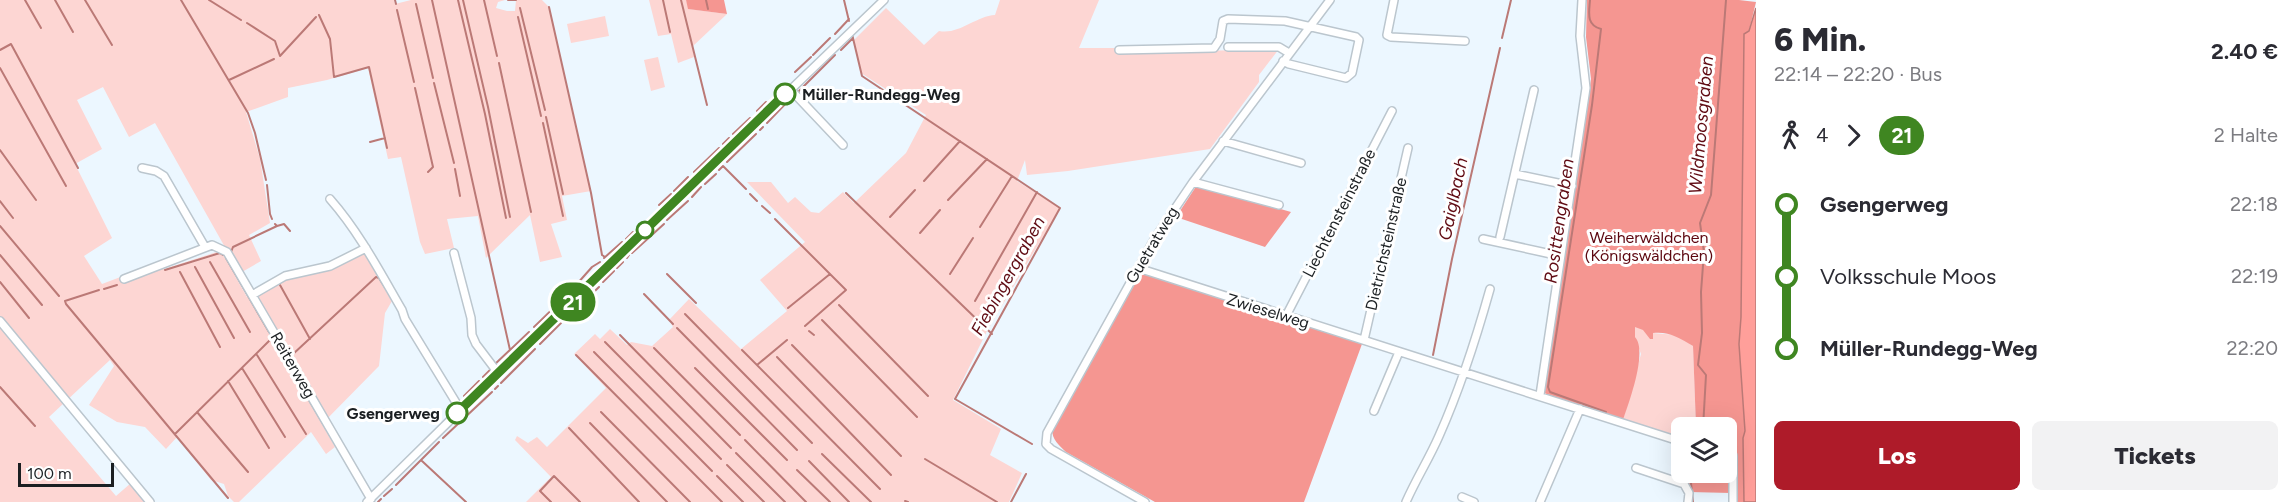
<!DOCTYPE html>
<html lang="de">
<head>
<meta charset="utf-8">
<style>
  body { margin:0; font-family:Figtree,sans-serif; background:#f2f2f3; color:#2b2b33; height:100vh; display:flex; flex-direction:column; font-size:22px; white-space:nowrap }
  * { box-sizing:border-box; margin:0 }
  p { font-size:20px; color:#7c7c81 }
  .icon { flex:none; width:33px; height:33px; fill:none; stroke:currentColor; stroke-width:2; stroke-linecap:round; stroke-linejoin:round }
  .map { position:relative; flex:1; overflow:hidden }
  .drawer { display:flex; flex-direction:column; background:#fff; width:540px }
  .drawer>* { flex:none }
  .badge { padding:0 12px; border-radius:20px; font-size:21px; line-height:39px }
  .controls { position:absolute; left:1671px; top:417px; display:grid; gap:12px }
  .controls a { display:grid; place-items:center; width:66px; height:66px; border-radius:9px; background:#fff; box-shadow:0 6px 24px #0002; font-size:30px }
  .scale { position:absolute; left:18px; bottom:15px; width:96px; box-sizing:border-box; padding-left:6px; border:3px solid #1b1f22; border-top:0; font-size:16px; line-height:21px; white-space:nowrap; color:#1b1f22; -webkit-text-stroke:4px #fff; paint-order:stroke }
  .map>.badge { position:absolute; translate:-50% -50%; box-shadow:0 0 0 3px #fff }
  .legs { display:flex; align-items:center; gap:9px; height:66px; padding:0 18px; font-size:20px }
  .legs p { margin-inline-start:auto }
  .head { display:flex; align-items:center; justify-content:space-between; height:102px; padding:0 18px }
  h1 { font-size:33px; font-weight:800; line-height:45px }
  .action { display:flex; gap:12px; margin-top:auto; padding:12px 18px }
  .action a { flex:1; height:69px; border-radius:9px; background:#ae1b29; color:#fff; font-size:24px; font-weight:800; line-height:69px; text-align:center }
  .action a+a { background:#f2f2f3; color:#2b2b33 }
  ul { padding:0 18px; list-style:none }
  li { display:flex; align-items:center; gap:21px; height:72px; font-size:22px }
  li i { display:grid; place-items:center; width:9px; height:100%; margin:0 8px; background:currentColor }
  li i::after { content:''; width:15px; height:15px; margin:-8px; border:4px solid; border-radius:50%; background:#fff }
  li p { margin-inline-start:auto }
  li:first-child i { background:linear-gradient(#0000 50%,currentColor 0) }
  li:last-child i { background:linear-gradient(currentColor 50%,#0000 0) }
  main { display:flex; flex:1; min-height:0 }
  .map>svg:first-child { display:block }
  .green { fill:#fdd6d3; fill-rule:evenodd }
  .forest { fill:#f59691 }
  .water { fill:#ff9f9a; stroke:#bb7976; stroke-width:1.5 }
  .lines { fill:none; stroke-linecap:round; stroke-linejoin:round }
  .stream { stroke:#bb7976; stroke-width:2 }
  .minor-casing { stroke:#bbc6ce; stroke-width:10 }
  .minor { stroke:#fff; stroke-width:7 }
  .line-1-casing { stroke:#fff; stroke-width:14 }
  .line-1 { stroke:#3f8621; stroke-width:9 }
  .stop-1-dot { fill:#fff; stroke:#3f8621; stroke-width:3 }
  .labels { text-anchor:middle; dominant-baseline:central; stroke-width:6; stroke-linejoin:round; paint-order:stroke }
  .stop-label { font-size:16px; font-weight:bold; fill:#1b1f22; stroke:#fff; text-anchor:start }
  .street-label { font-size:16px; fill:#1b1f22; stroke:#fff }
  .park-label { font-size:16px; fill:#5c060f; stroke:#fff }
  .water-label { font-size:18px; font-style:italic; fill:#600b13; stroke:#fff }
</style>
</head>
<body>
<main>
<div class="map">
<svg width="1756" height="502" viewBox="0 0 1756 502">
  <rect width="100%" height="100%" fill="#ecf7ff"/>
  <path class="green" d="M0,0h394l1,4 16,-4h94l-7,2 -2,6 11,3h8l1,-11h26l7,7 42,184 -29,5 5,24 -16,4 11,33 -22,5 -10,-47 -44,43 -8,-42 -31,3 7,29 -29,6 -5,-12 -19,-85 -13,2 -20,-91 -41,12 -39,8v9l-42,15 14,47 10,64 -21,12 12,26 -26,15 12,21 42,-19 74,-26 29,49 -7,12 -6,53 -57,58 13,23 -9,7 -15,-22 -72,70h-5l-6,-6 -4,-12 -13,-4 -34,-43 -11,12 -21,-22 -28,-5 -28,-17 25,-39 -4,-6 -61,57 67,79 15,-13 15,17 -2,2h-144zM103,87l26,50 26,-14 71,126 -62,20 -4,-7 -58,22 -18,-28 28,-18 -37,-74 27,-15 -25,-49z
    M649,0h37l3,9 38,5 -34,32 1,11 -16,6 -7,-29 -13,2z
    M1000,0h99l-20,48h39v5l161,-4 -20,26v7l-49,67 -142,22 -41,4 -2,-15 -8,21 43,27 -73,123 -34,69 48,29 -11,26 32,18 -13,29h-483l25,-25 -36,-37 2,-4 11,7 9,-6 10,10 59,-59 -32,-34 21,-20 5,5 10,-10 17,16 4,-3 21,4 21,-19 -4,-7 20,-21 52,50 46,-38 -27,-31 45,-38 -58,-60h24l17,21 7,-6 16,15 8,1 24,-21 11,11 52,-50 20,-38 -65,-42 -7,-33 32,-32 38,37 15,-14c20,4 37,-15 56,-16z
    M605,16l4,20 -38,7 -4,-19z
    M658,57l7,30 -14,4 -7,-31z
    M1635,326l18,7 23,2 17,11 3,81 -14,1 -1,11 -58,-19 18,-66 -6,-17z"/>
  <path class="forest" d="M686,0h38l3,14 -39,-5z
    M1587,0h152l17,2 -7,29 -5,3 -3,283 -2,27 6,87 -1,71h-13v-9l-41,-1 -3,-7 3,-12 36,-1v-44l-30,-1 -3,-81c-13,-8 -25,-15 -40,-13v6h-3l-7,-9 -8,-3v10c13,14 -6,65 -12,83l-79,-27 47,-314 -5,-42z
    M1197,185l94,27 -26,35 -89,-30z
    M1141,273l221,71 -58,158h-149l-89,-50c-7,-7 -14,-12 -14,-23z"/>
  <path class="water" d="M1756,8v494h-12l-1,-64 2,-7 -6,-87 2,-27 3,-283 5,-3z"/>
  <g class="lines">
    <path class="stream" d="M25,0l16,28
      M55,0l18,32
      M85,0l27,45
      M181,0l67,113 7,20 11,47
      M209,0l32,20
      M395,0l1,4
      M432,0l78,350
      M458,0l27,114 21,104
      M463,0l25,107 22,110
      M484,0l13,56
      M508,0h8
      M663,0l7,32
      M681,0l26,105
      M706,0l2,9
      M844,0l5,21
      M1590,0c-1,13 -4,25 11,29l-9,76 -44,282 2,5 56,20
      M416,4l17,74
      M549,7l42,186 11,62 3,2
      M520,8l25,102
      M397,10l17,72
      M319,15l11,24 4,38 35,-10 18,81
      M518,17l23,99
      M247,23l28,18 5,15 36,-39
      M835,34l14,-15
      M852,34l10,42 198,132 -105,191 77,45
      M1502,38l9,-38
      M0,50l11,-6 67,124
      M841,50l12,-12
      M813,55l17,-17
      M499,63l32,149
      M0,68l66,118
      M795,72l16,-15
      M229,80l45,-21
      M434,83l20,80
      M415,88l18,79 -5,5
      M799,91l36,-36
      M757,111l9,-9
      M546,117l17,77
      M543,123l20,93
      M767,123l24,-25
      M760,130l3,-3
      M733,134l17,-16
      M370,142l15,-4
      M723,144l6,-6
      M0,150l36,50
      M727,162l29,-28
      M455,169l5,27
      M719,170l4,-4 23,23
      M694,172l25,-24
      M924,181l36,-40
      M705,184l11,-10
      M267,185l3,29 2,5
      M674,191l14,-14
      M846,193l146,141
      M750,194l7,7
      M692,197l9,-10
      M948,200l39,-41
      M0,201l13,17
      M659,205l12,-11
      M762,206l8,7
      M890,217l25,-27
      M775,219l71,71 -41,36
      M667,220l21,-19
      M0,226l59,70
      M277,226l7,-2 6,7
      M980,227l32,-51
      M920,233l20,-23
      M626,239l7,-7
      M231,252l2,-5 44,-21 -2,-2
      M632,253l32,-29
      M0,255l42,50
      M226,258l43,74
      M604,258l18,-16
      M627,258l2,-3
      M210,262l40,70
      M195,267l39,71
      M617,268l6,-6
      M165,270l55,-17 3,2
      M180,272l40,75
      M667,274l29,29
      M950,274l23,-36
      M0,282l29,36
      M603,282l11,-11
      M280,285l30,54
      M104,289l13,-4
      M99,290l-31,10 -3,1 1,3 162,194
      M569,293l23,-26 8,-5
      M644,294l29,30
      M975,301l62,-109
      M839,305l89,91
      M788,308l42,-34
      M685,314l127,129
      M566,319l33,-32
      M822,320l95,97
      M534,327l32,-31
      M677,328l120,122
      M809,331l5,4
      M620,335l111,113
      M271,336l63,106
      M605,342l116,117
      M540,344l21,-21
      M792,345l109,111
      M654,348l86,87
      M742,350l138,139
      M594,352l118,119
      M290,354l2,1 84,-78 3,1 7,11
      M257,355l49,79
      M576,355l146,147
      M1433,355l19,-96 48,-211
      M777,357l114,118
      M494,365l35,-33
      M757,365l30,-25
      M242,368l43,69
      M695,368l92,92
      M483,377l8,-8
      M228,381l41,67
      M501,383l34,-34
      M0,387l35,39
      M495,389l3,-3
      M464,396l15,-15
      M197,412l51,60
      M601,412l89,90
      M590,423l77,79
      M569,428l70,74
      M1703,428l3,-53 -8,-10 4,-32 -1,-41 3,-40 -4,-29 11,-28 15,-195
      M175,434l97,-96
      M443,438l49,-46
      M745,440l61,62
      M736,453l49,49
      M822,454l49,48
      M925,459l72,43
      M422,461l44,41
      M809,461l40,41
      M727,465l37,37
      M797,470l33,32
      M717,476l26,26
      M396,485l43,-43
      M384,496l8,-7
      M905,501l3,1
      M378,502l3,-3
      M551,502l-11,-11 14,-15 26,26
      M1011,502l15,-28
      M1693,502l-2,-19 3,-11"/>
    <g class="minor-casing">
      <path id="minor" d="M1394,0l-7,35 4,2 74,4
        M1228,47h51l10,6
        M1119,50l95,-2 6,-9 3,-18 5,-2 57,2 71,16 3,3 -7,33 -6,5 -57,-14 -6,-3
        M790,89l53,56
        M1223,141l78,22
        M142,168l14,3 8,5 41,71
        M1515,174l57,12
        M1193,182l86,23
        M330,199c29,33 50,73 72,111l3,9 55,90
        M1500,237l34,-147
        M1483,239l77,17
        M454,253l17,65 1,17 4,9 22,29
        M1138,268l544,174
        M124,279l88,-34 15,7 144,247
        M252,295l33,-19 45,-10 36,-18
        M1286,316l106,-205
        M0,321l150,181
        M1364,340l44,-192
        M1540,395l46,-307 -6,-52 2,-36
        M1374,411l25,-59
        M1726,455l7,1v46
        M1636,468l48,16 3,-12
        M1684,484l5,9 -1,9
        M1462,497l12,5
        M367,502l240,-236 277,-266
        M1145,502l-94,-53 -5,-5 1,-11 108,-195 38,-56 137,-182
        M1406,502c10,-23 23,-43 33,-66 21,-47 37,-97 51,-147
        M1540,502l40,-93"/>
    </g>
    <use href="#minor" class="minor"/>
  </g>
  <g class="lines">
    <g class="line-1-casing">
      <path id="line-1" d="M457,413l328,-319"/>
    </g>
    <use href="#line-1" class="line-1"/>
  </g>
  <g class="stop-1-dot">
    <circle cx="785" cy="94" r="10"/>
    <circle cx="645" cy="230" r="8"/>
    <circle cx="457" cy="413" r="10"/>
  </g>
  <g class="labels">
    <g class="stop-label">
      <text x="802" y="94">Müller-Rundegg-Weg</text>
      <text x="440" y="413" text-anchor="end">Gsengerweg</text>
    </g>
    <g class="street-label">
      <text transform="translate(1339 213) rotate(-63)">Liechtensteinstraße</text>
      <text transform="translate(1386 244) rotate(-77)">Dietrichsteinstraße</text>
      <text transform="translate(1152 245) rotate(-59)">Guetratweg</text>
      <text transform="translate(1268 311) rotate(17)">Zwieselweg</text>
      <text transform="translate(293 365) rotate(60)">Reiterweg</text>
    </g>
    <g class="park-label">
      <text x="1649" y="237">Weiherwäldchen<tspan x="1649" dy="18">(Königswäldchen)</tspan></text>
    </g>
    <g class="water-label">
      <text transform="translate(1701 125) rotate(-85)">Wildmoosgraben</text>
      <text transform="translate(1453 199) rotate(-78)">Gaiglbach</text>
      <text transform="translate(1559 221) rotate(-82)">Rosittengraben</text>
      <text transform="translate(1008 276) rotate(-61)">Fiebingergraben</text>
    </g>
  </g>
</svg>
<div class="controls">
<a><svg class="icon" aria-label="layers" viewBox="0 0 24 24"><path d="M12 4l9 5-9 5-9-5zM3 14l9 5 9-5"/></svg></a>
</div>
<div class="scale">100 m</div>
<b class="badge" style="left:573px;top:302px;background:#3f8621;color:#fff">21</b>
</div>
<section class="drawer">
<div class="head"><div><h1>6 Min.</h1><p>22:14 – 22:20 · Bus</p></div><b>2.40 €</b></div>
<div class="legs"><svg class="icon" aria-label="walk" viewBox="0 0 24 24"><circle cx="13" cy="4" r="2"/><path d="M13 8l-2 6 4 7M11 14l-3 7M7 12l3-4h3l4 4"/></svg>4<svg class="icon" aria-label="forward" viewBox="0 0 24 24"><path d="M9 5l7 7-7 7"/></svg><b class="badge" style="background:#3f8621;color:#fff">21</b><p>2 Halte</p></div>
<ul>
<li><i style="color:#3f8621"></i><b>Gsengerweg</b><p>22:18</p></li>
<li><i style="color:#3f8621"></i><span>Volksschule Moos</span><p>22:19</p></li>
<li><i style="color:#3f8621"></i><b>Müller-Rundegg-Weg</b><p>22:20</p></li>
</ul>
<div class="action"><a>Los</a><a>Tickets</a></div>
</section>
</main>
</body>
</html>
